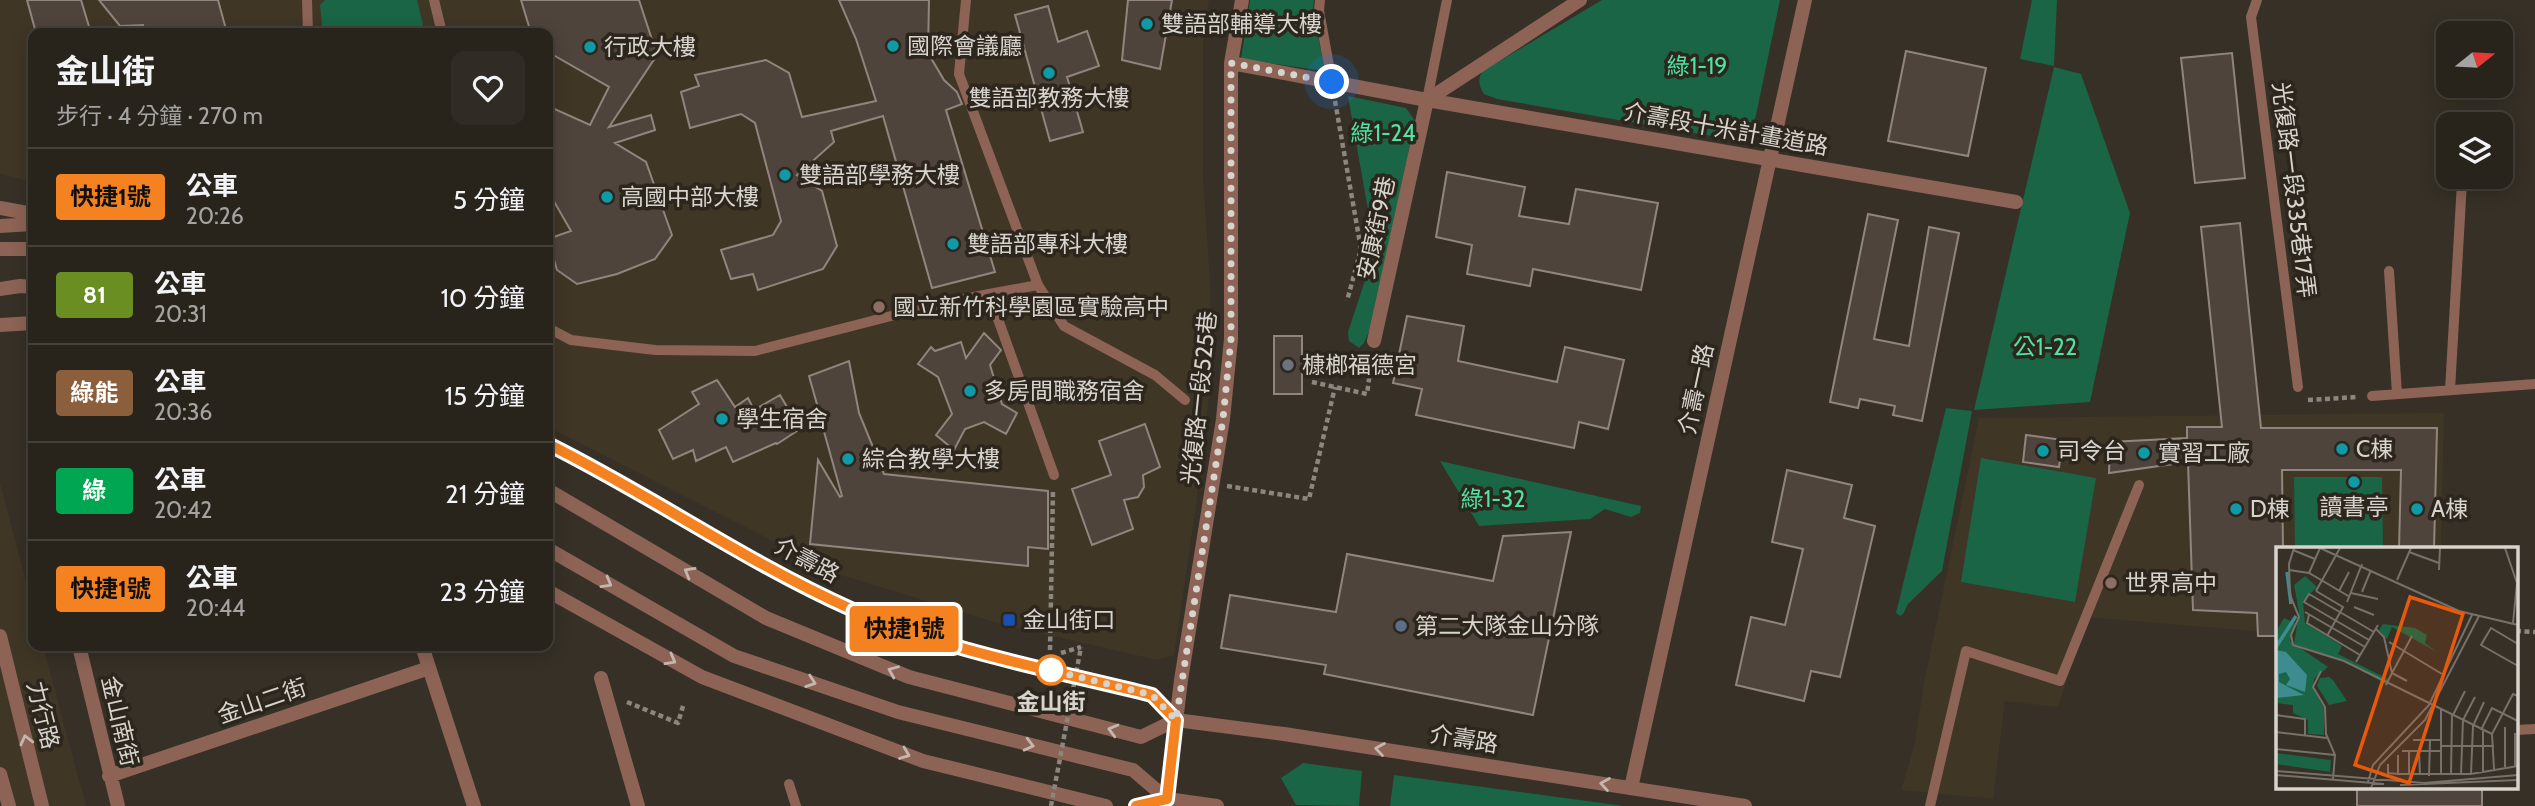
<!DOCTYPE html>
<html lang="zh-TW">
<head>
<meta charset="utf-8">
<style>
  body { margin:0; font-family:Cabin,"Noto Sans TC",sans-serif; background:#302c25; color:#f1f3f6; height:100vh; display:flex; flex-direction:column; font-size:26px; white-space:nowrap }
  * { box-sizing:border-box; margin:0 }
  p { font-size:23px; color:#a5a4a3 }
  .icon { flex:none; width:38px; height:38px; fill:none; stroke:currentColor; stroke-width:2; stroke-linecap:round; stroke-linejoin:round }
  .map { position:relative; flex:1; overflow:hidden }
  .side { position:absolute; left:28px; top:28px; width:525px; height:623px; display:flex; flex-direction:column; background:#28241c; border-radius:14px; box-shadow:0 4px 18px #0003,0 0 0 2px #44413b }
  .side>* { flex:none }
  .badge { padding:0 14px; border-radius:5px; font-size:24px; line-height:46px }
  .needle { width:46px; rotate:72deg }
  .controls { position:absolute; left:2436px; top:21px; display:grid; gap:14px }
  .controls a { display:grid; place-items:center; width:77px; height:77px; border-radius:14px; background:#28241c; box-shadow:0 4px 18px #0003,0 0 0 2px #44413b; font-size:35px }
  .you { position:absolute; width:35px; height:35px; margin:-18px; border:5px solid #fff; border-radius:50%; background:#1a73e8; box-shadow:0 0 0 10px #1a73e833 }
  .map>.badge { position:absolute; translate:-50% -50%; box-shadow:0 0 0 4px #fff }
  .round { display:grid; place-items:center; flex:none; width:74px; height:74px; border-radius:14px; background:#302c25 }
  .headline { display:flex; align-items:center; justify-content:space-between; height:119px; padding:0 28px }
  h1 { font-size:33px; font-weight:700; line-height:52px }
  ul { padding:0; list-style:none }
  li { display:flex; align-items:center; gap:21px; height:98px; padding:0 28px; border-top:2px solid #44413b }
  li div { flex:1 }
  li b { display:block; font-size:26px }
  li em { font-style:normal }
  li .badge { min-width:77px; font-weight:700; text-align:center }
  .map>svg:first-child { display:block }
  .built { fill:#403626 }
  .green { fill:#196546 }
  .building { fill:#4f443c; stroke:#91857d; stroke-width:2 }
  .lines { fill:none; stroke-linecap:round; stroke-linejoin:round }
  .path { stroke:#8b867f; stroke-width:4.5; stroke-dasharray:5 3.5; stroke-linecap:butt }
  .service { stroke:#8c6355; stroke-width:10 }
  .minor { stroke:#8c6355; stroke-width:14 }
  .tertiary { stroke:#8c6355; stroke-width:14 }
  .path-bridge { stroke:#8b867f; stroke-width:4.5; stroke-dasharray:5 3.5; stroke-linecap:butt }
  .oneway { stroke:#c4b7af }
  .line-casing { stroke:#fff; stroke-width:16 }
  .line { stroke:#f58220; stroke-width:10 }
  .walk { stroke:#d7d3cd; stroke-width:7; stroke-dasharray:0 12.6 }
  .culture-dot { fill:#0f9aa8; stroke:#2c261d; stroke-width:2.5 }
  .education-dot { fill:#8d6e63; stroke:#2c261d; stroke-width:2.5 }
  .worship-dot { fill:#6b7280; stroke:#2c261d; stroke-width:2.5 }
  .transit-dot { fill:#1a4fb4; stroke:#2c261d; stroke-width:2.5 }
  .service-dot { fill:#5c6f8a; stroke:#2c261d; stroke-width:2.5 }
  .stop-dot { fill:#fff; stroke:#f58220; stroke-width:3.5 }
  .labels { text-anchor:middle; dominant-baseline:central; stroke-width:7; stroke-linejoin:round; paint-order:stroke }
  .poi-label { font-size:23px; fill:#d7d3cd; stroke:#2c261d; text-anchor:start }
  .park-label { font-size:23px; fill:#4de5a6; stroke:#2c261d }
  .street-label { font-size:23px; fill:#d7d3cd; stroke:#2c261d }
  .stop-label { font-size:23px; font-weight:bold; fill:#d7d3cd; stroke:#2c261d }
  .inset-river { fill:none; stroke:#3e8c8f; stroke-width:3.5 }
  .inset-road { fill:none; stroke:#767169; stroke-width:2 }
  .view { fill:#e8590c; fill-opacity:0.15; stroke:#e8590c; stroke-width:3.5 }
  .inset-edge { fill:none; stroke:#d7d3cd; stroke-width:3.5 }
</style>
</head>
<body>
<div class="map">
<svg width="2535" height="806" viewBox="0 0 2535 806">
  <rect width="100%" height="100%" fill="#363026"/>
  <path class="built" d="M0,0h1209l-6,43v132l7,108 2,89 -17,140 -21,143 -17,5 -156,-36 -163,-50 -290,-147v-394h-515v149l-33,-8z
    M2444,413l-3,136h-163v84l-190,-16 -30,90 -53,-6 -12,98 -92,-9 14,-47 9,-60 55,-265z
    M0,483l33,125v38h10l43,160h-86z"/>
  <path class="green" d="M325,0h92l8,33h-102l-3,-28z
    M1250,0h64l-1,10 12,61 -84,-12z
    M1602,0h178l-24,115c-5,16 -10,23 -27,24l-232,-40 -13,-5c-5,-8 -7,-15 -1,-23z
    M2032,0h25l-3,66 -34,-7z
    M2054,67l27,7 49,139 -40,189 -116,8z
    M1348,96l58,12 9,13 -44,206 -7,16 -5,5 -10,-7 -1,-9 27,-82z
    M1946,408l26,3 -30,160 -34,33 -5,10 -3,2 -4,-3z
    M1981,458l115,20 -21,124 -114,-20z
    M1440,461l201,45 -1,7 -9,4 -26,-8 -15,10 -111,7z
    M2294,477h88l1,72h-88z
    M1303,763l59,8 -3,35 -63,-1 -15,-27z
    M1394,775l230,31h-234z"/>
  <path class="building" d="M27,0h54l10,33h-55z
    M99,0h119l9,33h-86l2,-8 -23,1z
    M521,0h118l18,55 -48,72 42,-12 4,15 -40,13 31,19 26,73 -17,24 -38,15 -40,10 -20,-14 -9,-31 23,-8 -23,-40v-85l42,19 19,-38 -61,-35v-19h-17z
    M839,0h90l-1,53 16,27 13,12 5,12 -16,6 49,162 -63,16 -49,-172 -52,15 3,11 -37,33 25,16 15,55 -14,23 -65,21 -5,-16 -22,5 -10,-29 52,-15 8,-14 -26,-98 -14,-9 -51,14 -9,-36 18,-6 -4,-11 71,-15 23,13 13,44 74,-16 -20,-62z
    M1128,0h44l-12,69 -38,-9z
    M1048,6l10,36 29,-11 12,35 -32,11 16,55 -33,9 -35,-126z
    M1906,51l80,17 -18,88 -80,-15z
    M2232,53l13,125 -50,5 -14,-125z
    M1447,172l78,15 -6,29 50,8 7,-35 82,14 -17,87 -108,-21 -3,17 -63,-12 5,-29 -36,-8z
    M1868,214l30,6 -24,119 35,7 20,-119 30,6 -37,188 -29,-6 2,-9 -35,-7 -2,9 -28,-6z
    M2240,223l21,205h176l-3,121h-35l2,-79h-119l1,79h-5v87h-20l-1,-23 -64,-3 -5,-148 -79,11 1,-31 77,-4v-11h35l-21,-200z
    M1407,316l57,10 -6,35 99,21 8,-35 59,13 -16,69 -29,-7 -5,26 -158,-33 6,-26 -29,-6z
    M984,333l17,17 -11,15 12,39 15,9 -11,21 -22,-12 -19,7 -11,21 -18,-15 16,-21 -14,-37 -20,-13 13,-17 4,4 26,-9 5,16z
    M1274,336h28v58h-28z
    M849,361l10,52 25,61 164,17v58l-20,-2v19l-218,-22 8,-84 22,37 2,-1 -21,-75 1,-7 -2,1 -11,-39z
    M717,380l18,27 13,-9 6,12 26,-15 20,34 -23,15 -1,-1 -43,19 -7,-15 -30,14 -3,-11 -20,9 -14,-29 40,-26 -7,-12z
    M1145,424l15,43 -17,8 1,12 -6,10 -14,3 9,29 -41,16 -20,-56 39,-14 -12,-34z
    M2026,435l37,5 -4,27 -36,-5z
    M1787,470l65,15 -8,33 31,8 -35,151 -29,-6 -7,30 -68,-16 15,-68 34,8 18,-76 -31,-7z
    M1571,532l-38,183 -209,-41 2,-9 -105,-17 9,-53 106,17 11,-58 146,27 10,-45z
    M2357,787h125v19h-125z"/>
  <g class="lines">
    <path class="path" d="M1335,101l26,148 -14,52
      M1312,382l55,12 5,-37
      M2308,400l49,-3
      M1227,486l82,13 26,-112
      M2516,631l19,1
      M1050,650l3,-160
      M1061,653l20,-6
      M627,702l51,21 5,-17"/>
    <path class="service" d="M307,0l1,33
      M434,0l8,33
      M966,0l-7,74 79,211 26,41 91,49 30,25
      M1320,0l-1,11 13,71
      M2257,0l-6,17 47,370
      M1427,100l20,-100
      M2389,271l8,123
      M989,294l49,-9
      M548,328l23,12 84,10 100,1 175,-45 59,-12 65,181
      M2450,390l12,-208
      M2372,396l163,-12
      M2516,730l19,-1
      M789,784l7,22
      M1930,806l36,-155 94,30 79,-196"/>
    <path class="minor" d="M1231,63l196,37 153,-100
      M1374,341l53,-241 589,102
      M79,646l39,160
      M422,646l52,160
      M601,678l37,128
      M109,776l320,-108
      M1631,788l174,-788
      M1166,806l15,-126 42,-261 8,-80v-276l11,-63"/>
    <path class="tertiary" d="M0,208l33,6
      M0,226l33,-2
      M0,249h33
      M0,289l20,-3 13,1
      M0,325l33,-2
      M548,444c103,51 198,119 303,165 95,42 201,61 301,86l24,25
      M548,490l218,128 143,59 232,60 35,-17 108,14 461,72
      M548,549l186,107 164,56 235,58 34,29
      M548,591l154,86 221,84 183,45
      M0,636l42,170
      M0,774l9,32
      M1136,806l31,-7 50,7"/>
    <path class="path-bridge" d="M1051,806l30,-159"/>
  </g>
  <defs><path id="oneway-chevron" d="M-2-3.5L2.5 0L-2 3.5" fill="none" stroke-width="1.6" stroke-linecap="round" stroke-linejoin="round" transform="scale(1.75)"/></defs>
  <g class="oneway">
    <use href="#oneway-chevron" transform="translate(689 572) rotate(-150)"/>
    <use href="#oneway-chevron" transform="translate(607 583) rotate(30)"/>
    <use href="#oneway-chevron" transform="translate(671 660) rotate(29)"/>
    <use href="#oneway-chevron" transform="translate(893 671) rotate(-157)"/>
    <use href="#oneway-chevron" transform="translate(811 682) rotate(19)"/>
    <use href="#oneway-chevron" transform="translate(1113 730) rotate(-165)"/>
    <use href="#oneway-chevron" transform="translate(26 740) rotate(-104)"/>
    <use href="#oneway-chevron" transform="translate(1029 745) rotate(14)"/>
    <use href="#oneway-chevron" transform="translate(1380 749) rotate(-171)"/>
    <use href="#oneway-chevron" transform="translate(905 754) rotate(21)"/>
    <use href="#oneway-chevron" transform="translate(1605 784) rotate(-171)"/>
  </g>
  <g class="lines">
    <g class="line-casing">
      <path id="line" d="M548,444c103,51 198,118 303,165 95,42 201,61 301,86l24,25 -9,79 -31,7"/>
    </g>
    <use href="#line" class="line"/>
    <path class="walk" d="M1051,670l-9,-2 110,27 24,25 47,-301 8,-80v-276l101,19"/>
  </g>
  <g class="culture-dot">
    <circle cx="1147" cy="24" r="7"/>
    <circle cx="893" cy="46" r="7"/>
    <circle cx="590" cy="47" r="7"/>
    <circle cx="1049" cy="73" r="7"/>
    <circle cx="785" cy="175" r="7"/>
    <circle cx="607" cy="197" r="7"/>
    <circle cx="953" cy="244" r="7"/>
    <circle cx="970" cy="391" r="7"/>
    <circle cx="722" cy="419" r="7"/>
    <circle cx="2342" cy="449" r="7"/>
    <circle cx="2043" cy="451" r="7"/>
    <circle cx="2144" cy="453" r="7"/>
    <circle cx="848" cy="459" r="7"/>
    <circle cx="2354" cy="482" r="7"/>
    <circle cx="2236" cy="509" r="7"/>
    <circle cx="2417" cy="509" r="7"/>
  </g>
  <g class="education-dot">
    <circle cx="879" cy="307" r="7"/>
    <circle cx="2111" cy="583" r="7"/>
  </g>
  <circle class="worship-dot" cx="1288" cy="365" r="7"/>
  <rect class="transit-dot" x="1002" y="613" width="14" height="14" rx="3.5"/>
  <circle class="service-dot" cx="1401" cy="626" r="7"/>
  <circle class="stop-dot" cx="1051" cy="670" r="14"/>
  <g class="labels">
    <g class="poi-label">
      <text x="1161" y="24">雙語部輔導大樓</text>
      <text x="907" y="46">國際會議廳</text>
      <text x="604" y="47">行政大樓</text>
      <text x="1049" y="98" text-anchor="middle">雙語部教務大樓</text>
      <text x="799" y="175">雙語部學務大樓</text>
      <text x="621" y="197">高國中部大樓</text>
      <text x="967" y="244">雙語部專科大樓</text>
      <text x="893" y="307">國立新竹科學園區實驗高中</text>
      <text x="1302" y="365">槺榔福德宮</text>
      <text x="984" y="391">多房間職務宿舍</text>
      <text x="736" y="419">學生宿舍</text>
      <text x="2356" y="449">C棟</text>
      <text x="2057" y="451">司令台</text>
      <text x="2158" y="453">實習工廠</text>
      <text x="862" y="459">綜合教學大樓</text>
      <text x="2354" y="507" text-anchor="middle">讀書亭</text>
      <text x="2250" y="509">D棟</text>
      <text x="2431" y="509">A棟</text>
      <text x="2125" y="583">世界高中</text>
      <text x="1023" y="620">金山街口</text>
      <text x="1415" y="626">第二大隊金山分隊</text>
    </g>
    <g class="park-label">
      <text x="1697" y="66">綠1-19</text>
      <text x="1383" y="133">綠1-24</text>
      <text x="2045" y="347">公1-22</text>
      <text x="1493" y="499">綠1-32</text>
    </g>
    <g class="street-label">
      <text transform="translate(1726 129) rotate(10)">介壽段十米計畫道路</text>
      <text transform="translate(2294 190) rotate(83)">光復路一段335巷17弄</text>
      <text transform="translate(1376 228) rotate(-78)">安康街9巷</text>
      <text transform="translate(1696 389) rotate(-78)">介壽一路</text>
      <text transform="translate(1199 398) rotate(-84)">光復路一段525巷</text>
      <text transform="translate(807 560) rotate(28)">介壽路</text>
      <text transform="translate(262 701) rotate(-19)">金山二街</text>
      <text transform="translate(43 715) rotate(76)">力行路</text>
      <text transform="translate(120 721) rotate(77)">金山南街</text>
      <text transform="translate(1464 739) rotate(9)">介壽路</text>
    </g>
    <g class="stop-label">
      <text x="1051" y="702">金山街</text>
    </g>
  </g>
  <g transform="translate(2276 547)">
    <rect width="242" height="242" fill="#363026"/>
    <path d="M29,29l12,11 -14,14 2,22 37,23 -4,8 50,25 -2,5 -42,-23 -50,-17 5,-32 -5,-27zM8,71l11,5 -5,18 38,26 -14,12 -1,10 11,19v27l-16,-1v-14l-15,-7v-8l-17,-2v-71zM107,77l32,4 12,7 -2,8 12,9 -45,-25 -5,12 -8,-9zM53,130l4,3 14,21 -18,4 -12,-19 3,-8zM0,206l55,7 -1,12 -54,-8z" fill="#196546"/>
    <path d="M0,103l10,2 21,23 -2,17 -19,-7 4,-6 -4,-7 -7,2v8l25,13 -28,3z" fill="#3e8c8f"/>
    <path class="inset-river" d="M11,25l4,32M0,100l20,-31"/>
    <path class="inset-road" d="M18,1l-5,16 1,31 9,22 -8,18 2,10 51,16 148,73M44,1l139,63 59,14M229,1l12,35 -4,40M17,3l22,9M133,5l30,11M13,23l20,3 41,24M163,23l1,-22M33,26l11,-25M121,33l14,-32M40,44l27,16 -16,29M40,44l24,-43M63,44l10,-19M86,45l9,-22M75,46l27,6M71,55l15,-38M78,60l20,8M29,65l60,35M33,68l-2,8 53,32M100,82l8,8 8,36 -6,12M93,93l-65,-38 5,-8 65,38M113,95l53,32M242,97l-27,-16 -10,17 37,21M80,115l22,-37M45,124l-8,16 12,20 1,27 9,21 -2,24M131,134l-15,-8 20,-37M0,168l29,4v16M177,168l12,-24M229,180v40M205,183l11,-22 26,13M207,184v41M0,185l51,6M239,186v33M137,193h28M165,199h53M0,202l59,6M126,204h39M133,204v24M143,204l1,24M112,217v9l10,1v-19M218,222l-2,-35 21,-40 5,2M0,224l148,12 94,-8M122,227h73l47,-8M185,227l2,-54 12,-23M195,227l2,-48 11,-24M0,228l108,9M165,228v-66M175,228l1,-61M153,229l1,-35M92,235l5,-17 56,-60 43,-90M124,238l118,-5M95,241l9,-23 45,-45 54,-104"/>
    <path class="view" d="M134,50l53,17 -54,169 -54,-18z"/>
    <rect width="242" height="242" class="inset-edge"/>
  </g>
</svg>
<div class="controls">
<a><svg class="needle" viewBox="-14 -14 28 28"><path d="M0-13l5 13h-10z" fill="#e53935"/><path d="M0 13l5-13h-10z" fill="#a5a4a3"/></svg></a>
<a><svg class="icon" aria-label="layers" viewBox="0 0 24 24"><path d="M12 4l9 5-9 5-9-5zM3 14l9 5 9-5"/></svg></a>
</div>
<div class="you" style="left:1332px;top:82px"></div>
<b class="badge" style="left:904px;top:629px;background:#f58220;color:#111">快捷1號</b>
<section class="side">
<div class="headline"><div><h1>金山街</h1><p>步行 · 4 分鐘 · 270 m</p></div><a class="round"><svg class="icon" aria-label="heart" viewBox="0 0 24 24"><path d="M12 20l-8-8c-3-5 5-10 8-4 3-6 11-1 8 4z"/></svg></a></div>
<ul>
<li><span class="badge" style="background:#f58220;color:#111">快捷1號</span><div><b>公車</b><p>20:26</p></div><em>5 分鐘</em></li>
<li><span class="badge" style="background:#6b8e23;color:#fff">81</span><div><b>公車</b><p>20:31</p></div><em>10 分鐘</em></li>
<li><span class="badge" style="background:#8b5e3c;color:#fff">綠能</span><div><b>公車</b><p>20:36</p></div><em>15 分鐘</em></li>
<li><span class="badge" style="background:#00a651;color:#fff">綠</span><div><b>公車</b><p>20:42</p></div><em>21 分鐘</em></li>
<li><span class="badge" style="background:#f58220;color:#111">快捷1號</span><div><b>公車</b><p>20:44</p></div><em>23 分鐘</em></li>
</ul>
</section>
</div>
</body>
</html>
